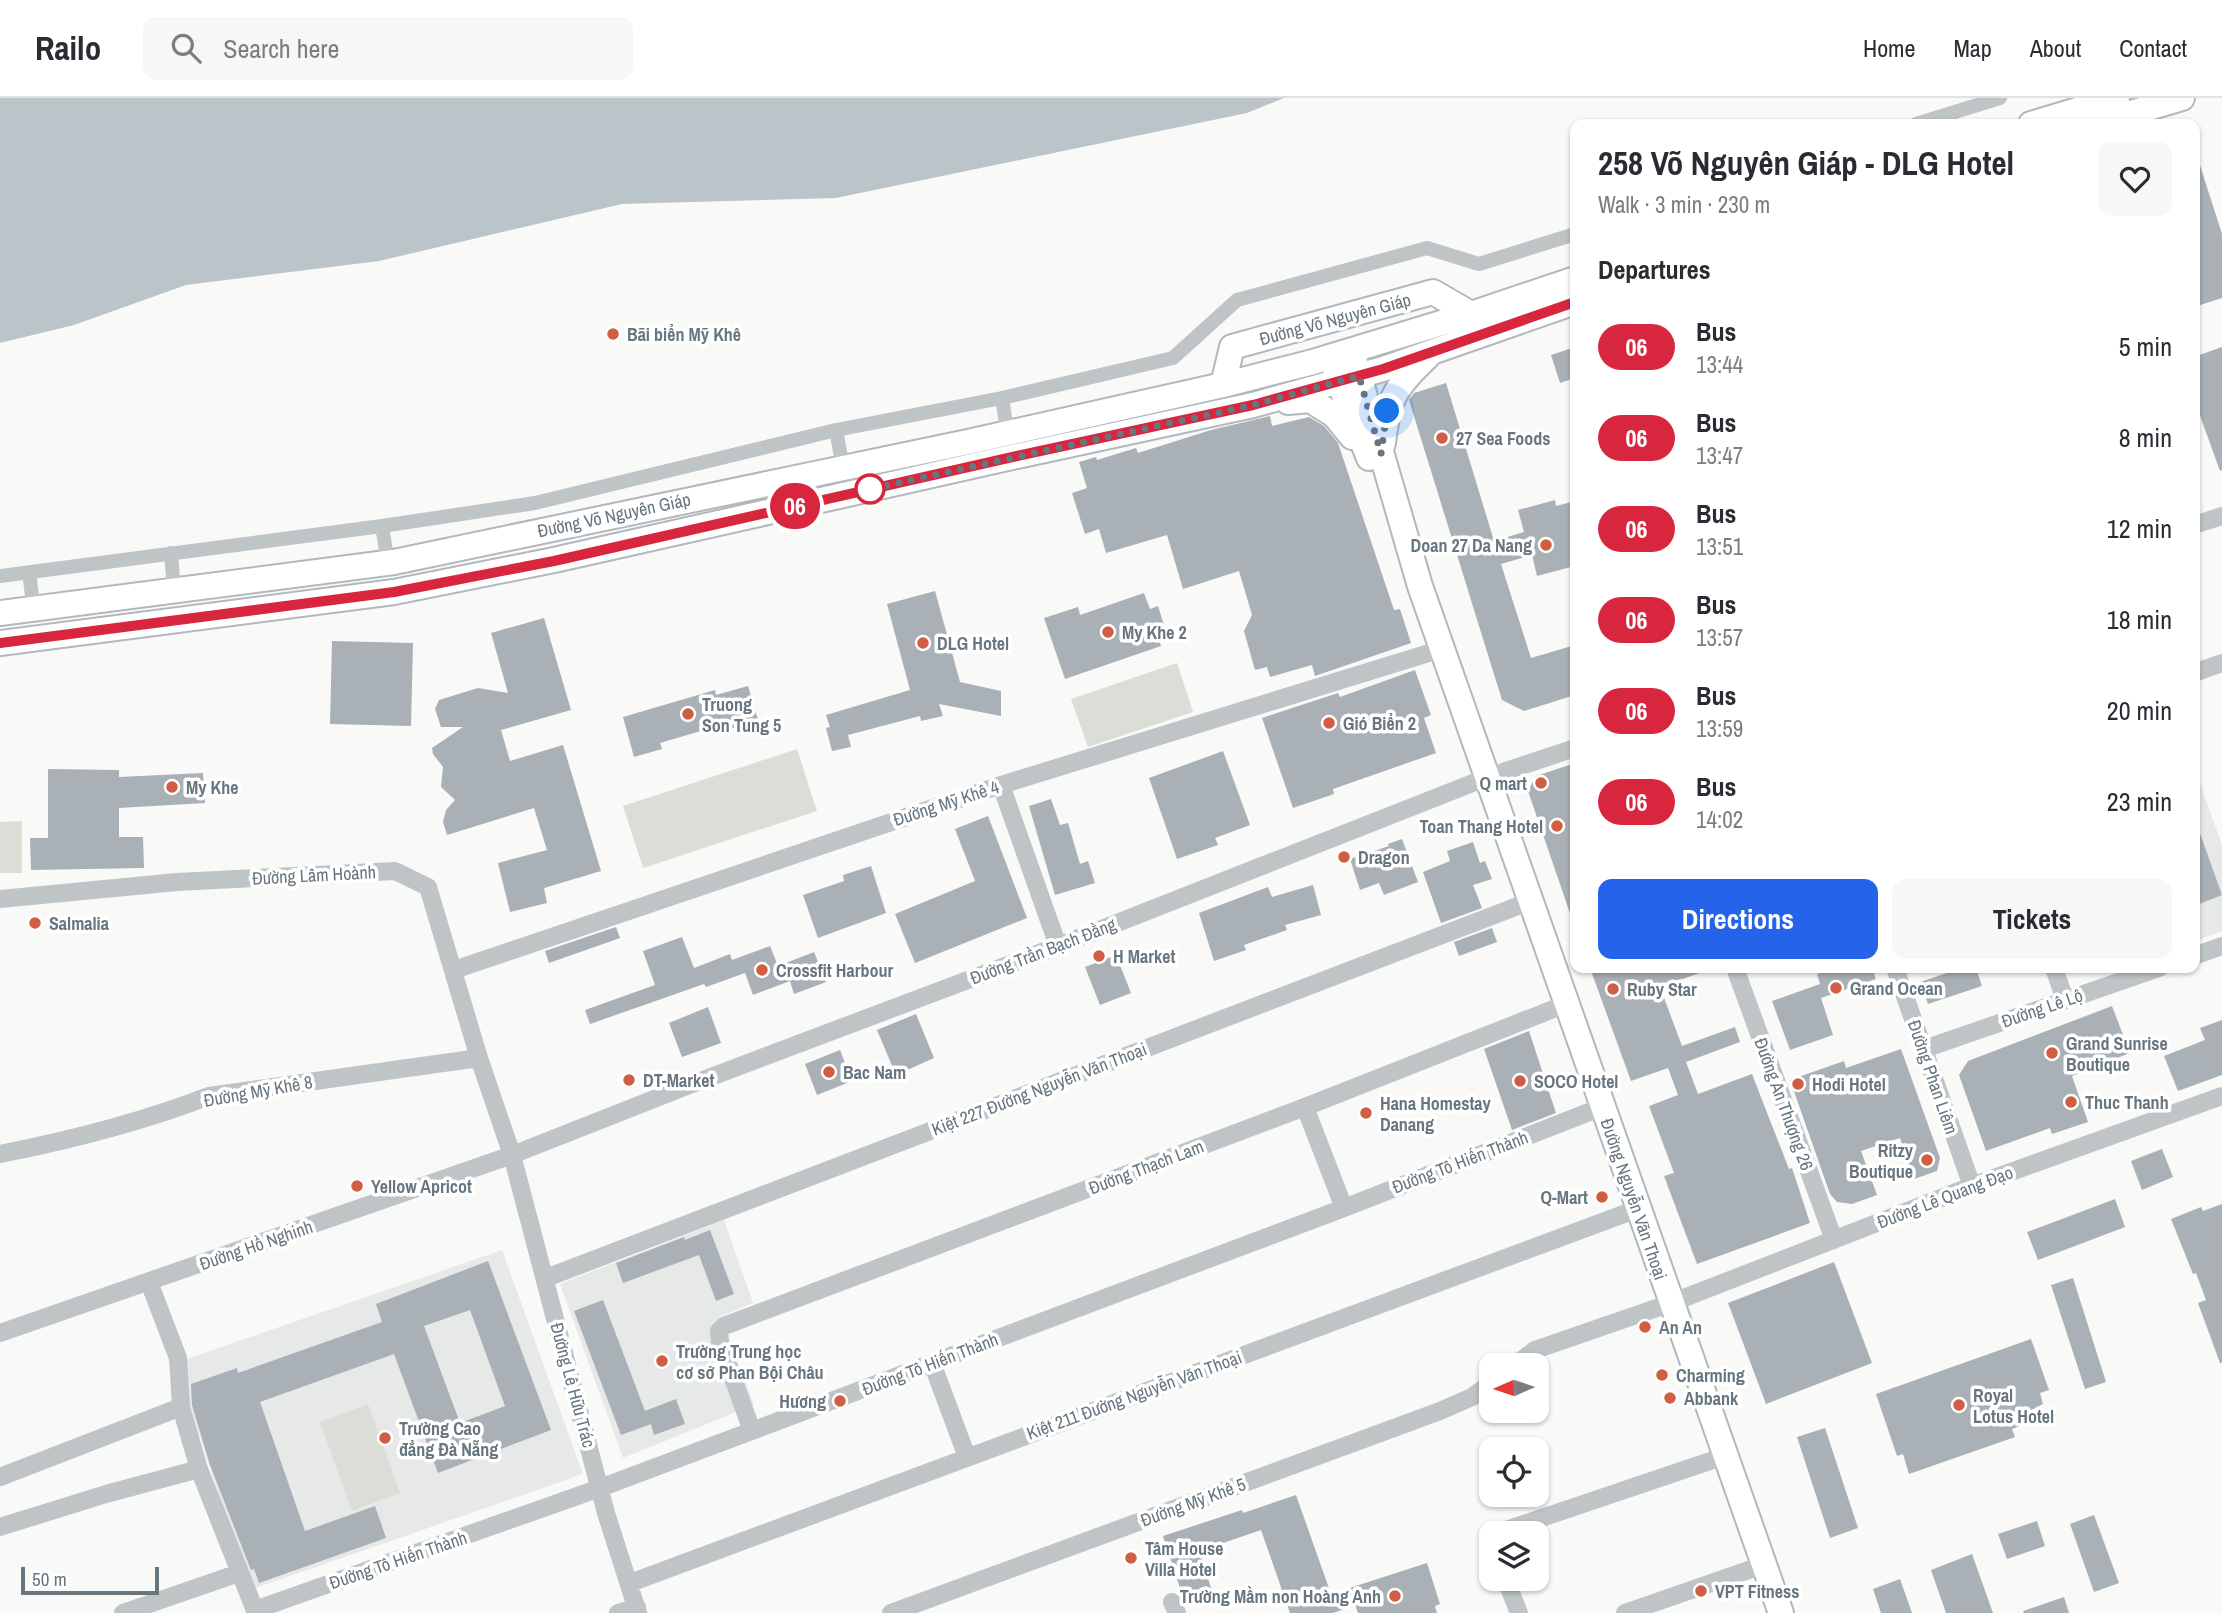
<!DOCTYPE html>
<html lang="en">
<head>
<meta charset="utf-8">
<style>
  body { margin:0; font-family:"Archivo Narrow",sans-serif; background:#f7f7f7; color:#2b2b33; height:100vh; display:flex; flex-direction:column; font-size:26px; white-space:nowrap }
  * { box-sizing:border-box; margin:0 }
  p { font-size:23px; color:#7c7c81 }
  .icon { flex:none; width:38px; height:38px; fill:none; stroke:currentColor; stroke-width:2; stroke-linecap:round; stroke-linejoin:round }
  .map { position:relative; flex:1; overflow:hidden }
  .details { position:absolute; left:1570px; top:21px; width:630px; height:854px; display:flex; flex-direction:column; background:#fff; border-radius:14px; box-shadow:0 2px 5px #0004 }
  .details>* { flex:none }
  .badge { padding:0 14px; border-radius:23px; font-size:24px; line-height:46px }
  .needle { width:46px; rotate:267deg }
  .fabs { position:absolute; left:1479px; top:1255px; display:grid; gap:14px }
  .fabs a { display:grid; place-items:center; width:70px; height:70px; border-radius:14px; background:#fff; box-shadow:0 2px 5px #0004; font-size:35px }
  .scale { position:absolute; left:21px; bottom:18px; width:138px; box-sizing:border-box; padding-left:7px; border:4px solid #67767f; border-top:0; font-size:19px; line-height:24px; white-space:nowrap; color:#67767f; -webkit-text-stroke:5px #fff; paint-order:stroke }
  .you { position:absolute; width:35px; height:35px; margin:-18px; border:5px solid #fff; border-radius:50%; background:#1a73e8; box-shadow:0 0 0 10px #1a73e833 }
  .map>.badge { position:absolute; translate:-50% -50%; box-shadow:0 0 0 4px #fff }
  h2 { padding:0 28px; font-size:26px; line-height:63px }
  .round { display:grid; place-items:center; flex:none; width:74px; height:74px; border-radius:14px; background:#f7f7f7 }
  .headline { display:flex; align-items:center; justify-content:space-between; height:119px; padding:0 28px }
  h1 { font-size:33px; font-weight:800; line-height:52px }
  .primary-button { display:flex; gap:14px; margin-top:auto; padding:14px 28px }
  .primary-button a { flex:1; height:80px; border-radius:14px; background:#2563eb; color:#fff; font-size:28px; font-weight:800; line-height:80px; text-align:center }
  .primary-button a+a { background:#f7f7f7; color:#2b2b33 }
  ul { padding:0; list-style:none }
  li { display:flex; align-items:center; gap:21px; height:91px; padding:0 28px }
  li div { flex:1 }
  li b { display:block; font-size:26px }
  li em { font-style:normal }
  li .badge { min-width:77px; font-weight:700; text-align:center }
  header { display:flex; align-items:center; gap:42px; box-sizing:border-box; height:98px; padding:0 35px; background:#fff; border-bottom:2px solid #e1e1e2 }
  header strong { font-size:33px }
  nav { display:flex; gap:38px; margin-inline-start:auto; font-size:24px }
  .search { width:490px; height:63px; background:#f7f7f7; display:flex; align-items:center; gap:18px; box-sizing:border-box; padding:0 24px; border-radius:14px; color:#7c7c81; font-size:26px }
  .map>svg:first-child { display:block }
  .built { fill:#e7e8e8 }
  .green { fill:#daded7 }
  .water { fill:#bbc4c8 }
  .building { fill:#a9b0b6; fill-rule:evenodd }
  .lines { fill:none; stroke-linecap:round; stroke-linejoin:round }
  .secondary-casing { stroke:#b2b8bc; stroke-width:28 }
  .pedestrian { stroke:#bfc4c7; stroke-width:14 }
  .minor { stroke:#bfc4c7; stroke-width:18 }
  .secondary { stroke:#fff; stroke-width:24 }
  .line-casing { stroke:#fff; stroke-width:16 }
  .line { stroke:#d7263d; stroke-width:10 }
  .walk { stroke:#67767f; stroke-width:7; stroke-dasharray:0 12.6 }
  .poi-dot { fill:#cf5e42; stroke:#fff; stroke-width:2.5 }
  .stop-dot { fill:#fff; stroke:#d7263d; stroke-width:3.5 }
  .labels { text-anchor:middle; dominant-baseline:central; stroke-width:7; stroke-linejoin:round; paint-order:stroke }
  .street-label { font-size:18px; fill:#67767f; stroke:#fff }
  .poi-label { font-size:18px; font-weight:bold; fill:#67767f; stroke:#fff; text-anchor:start }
</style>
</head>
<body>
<header>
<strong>Railo</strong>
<div class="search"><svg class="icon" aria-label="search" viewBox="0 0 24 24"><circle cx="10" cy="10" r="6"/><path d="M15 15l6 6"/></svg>Search here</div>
<nav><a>Home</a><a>Map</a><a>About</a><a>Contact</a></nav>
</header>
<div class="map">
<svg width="2222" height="1515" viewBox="0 0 2222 1515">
  <rect width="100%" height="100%" fill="#f9f9f8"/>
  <path class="built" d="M2194,669l28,78v86l-27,10z
    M724,1122l29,83 -33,14 34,88 -131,53 -63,-174z
    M502,1152l81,224 -333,116 -62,-189 -1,-42z"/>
  <path class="green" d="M1177,565l16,49 -105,35 -17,-48z
    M797,651l20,62 -174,57 -20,-62z
    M22,723v52h-22v-51z
    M368,1306l32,89 -48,18 -32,-89z"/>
  <path class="water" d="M0,0h1284l-37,15 -411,85 -214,6 -243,57 -193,24 -112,40 -74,18z"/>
  <path class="building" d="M2194,61h4l24,75v64l-28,9z
    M1575,249v31l-15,5 -9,-28z
    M2222,249v123l-2,1 -26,-72v-42z
    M1446,285l48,158 30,-9 -6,-22 37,-10 1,6 19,-5v65l-38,10 -5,-21 -31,9 30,94 44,-13v50l-51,16 -22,-11 -93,-300 5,-7z
    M1270,318l2,10 37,-9 15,9 14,17 56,167 6,-1 11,34 -96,33 -3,-11 -42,12 -3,-10 -12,3 -11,-39 8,-16 -13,-44 -56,18 -16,-54 -61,18 -7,-24 -14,5 -13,-41 15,-5 -8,-26 17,-5 1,3 39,-12 2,5 73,-23z
    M935,493l25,91 41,9v25l-62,-12 4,12 -22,5 -1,-5 -72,19 3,12 -19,4 -6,-23 4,-1 -4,-12 84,-25 -23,-86z
    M1144,495l6,16 8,-3 6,19 -9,3 6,18 -96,33 -21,-61 34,-11 2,8z
    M544,520l27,92 -70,20 9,31 53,-16 38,126 -57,17 3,15 -37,9 -12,-49 49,-13 -13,-42 -87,27 -4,-13 3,-12 9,-10 -14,-13 2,-20 -10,-13 -1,-6 31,-21h-22l-6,-18 4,-9 39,-12 30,5 -17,-60z
    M332,543l81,2 -2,83 -81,-2z
    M1415,572l16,45 -7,3 12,35 -103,36 1,5 -41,14 -31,-90 76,-25 2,4z
    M748,588l10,34 -28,9 -2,-6 -68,20 2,6 -28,8 -11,-40 92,-27 1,5z
    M1223,653l27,74 -35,13 3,7 -41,14 -28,-81z
    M1575,665v159h-2l-45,-131 8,-15z
    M48,671l71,1v7l84,-4 2,30 -86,5v29h24l1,31 -113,2 -1,-32h18z
    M1051,701l9,26 8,-2 12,41 8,-3 7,22 -40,12 -26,-89z
    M988,718l39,102 -112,45 -20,-49 80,-33 -20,-52z
    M2196,724l26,73 -28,11v-83z
    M1402,741l16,43 -34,13 -5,-12 -19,7 -10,-31 39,-13 -1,-2z
    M1473,744l7,21 5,-2 7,18 -19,6 9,23 -41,15 -18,-51 27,-11 -3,-10z
    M871,768l15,47 -68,25 -15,-43 41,-14 -1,-6z
    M1313,787l8,30 -36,10 2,5 -43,15 2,5 -32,11 -15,-48 69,-26 4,10z
    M616,829l4,11 -71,25 -4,-12z
    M1492,830l5,14 -38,14 -5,-14z
    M682,839l12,31 36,-14 2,6 38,-14 8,20 36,-14 12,30 -32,12 -4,-13 -37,14 -8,-22 -39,14 -2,-3 -114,40 -5,-14 70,-25 -12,-34z
    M1116,857l15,38 -31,12 -15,-38z
    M1590,870h118v2l-48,17 22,59 53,-19 5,15 -54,20 12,32 54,-20 37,95 3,-1 18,55 -113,41 -33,-88 10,-3 -25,-67 29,-11 -10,-27 -37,13z
    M1836,870h36l4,11 -55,19 12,37 -43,15 -18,-49 48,-17 -3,-10z
    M1962,870h14l6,18 -54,18 -8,-22z
    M2112,908l18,47 -58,23 16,46 -36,12 -2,-6 -64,23 -27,-76 9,-14z
    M708,909l13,36 -39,14 -13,-34z
    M916,916l18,44 -38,17 -19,-45z
    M2222,922v55l-44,16 -14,-35 41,-16 -5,-12z
    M1529,933l27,82 -44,17 -28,-81z
    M1901,951l39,109 -3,13 -23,8 -14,-41 -39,13 16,44 -25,9 -15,-2 -7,-8 -40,-114 54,-19 2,7z
    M840,952l12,31 -35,14 -12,-31z
    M2162,1051l11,28 -31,13 -11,-29z
    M2115,1101l10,28 -87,33 -11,-28z
    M2222,1106v159h-2l-22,-60 8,-3 -10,-27 -3,1 -22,-55 30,-12 2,4z
    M710,1132l24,64 -18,7 -17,-46 -76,28 -7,-20 68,-26 1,3z
    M488,1163l63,169 -113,43 -44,-119 -134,48 45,129 70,-25 11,32 -127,45 -5,-14 -3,1 -41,-105 -18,-60 -1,-21 46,-16 1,5 144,-51 -6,-18zM470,1212l35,96 -45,17 -36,-97z
    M1834,1164l38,101 -106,41 -38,-101z
    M2073,1180l33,104 -21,7 -34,-104z
    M603,1202l42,111 31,-12 9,25 -31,11 -3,-11 -30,11 -47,-124z
    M2031,1241l18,51 -9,3 3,11 -21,11 4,9 -14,5 3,8 -106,37 -6,-20 -6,2 -21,-62z
    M1825,1330l33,100 -28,10 -33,-101z
    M1296,1397l35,99 96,-31 13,41 -5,2 2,7h-79l-3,-8 -22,8h-43l-29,-83 -61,21 11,37 -28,9 -20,-61 79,-26 1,3z
    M2094,1417l25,68 -25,9 -24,-68z
    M2037,1423l8,25 -38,13 -9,-25z
    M1972,1456l21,59h-47l-15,-43z
    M1900,1481l12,34h-31l-8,-24z
    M2064,1499l5,16h-45l-1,-2z"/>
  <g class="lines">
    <g class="secondary-casing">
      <path id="secondary" d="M2031,26l86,-26
        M2094,26l88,-26
        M1355,264l65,224 361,1027
        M1335,270l12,36 22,54
        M1223,287l9,-38 201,-55 38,22
        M1288,304l22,-2 24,15 18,22
        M1383,345c5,-44 12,-56 44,-86
        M0,515l394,-51 574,-120 255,-57 90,-23 158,-48 104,-35
        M0,545l394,-51 160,-32 463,-104 236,-51 130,-36 192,-67"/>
    </g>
    <path class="pedestrian" d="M1916,26l84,-26
      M1002,300l4,25
      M836,332l5,27
      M382,428l4,25
      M171,455l2,25
      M29,474l3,24
      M0,478l382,-50 153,-23 301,-73 166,-32 171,-40 64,-58 190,-52 52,16 96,-30"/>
    <path class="minor" d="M2194,427l28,-9
      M2194,575l28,-10
      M1001,687l57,161
      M0,801l177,-17 218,-11 33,16 51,171 33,97 94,358 32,100
      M2194,858l28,-10
      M1735,870l99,272
      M1895,870l77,218
      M2054,870l11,32
      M454,872l547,-185 441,-136
      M1924,951l235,-81
      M1305,1009l39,101
      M0,1056c71,-14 142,-32 209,-58l270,-38
      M546,1180l985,-377
      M149,1184l29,76 3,49 18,62 57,144
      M0,1235l512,-178 175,-69 392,-148 409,-161 87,-29
      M932,1265l35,94
      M1515,1267l20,-15 136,-47 301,-117 250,-90
      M752,1333l-32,-89 -1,-11 5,-5 581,-219 261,-103
      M0,1379l181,-70
      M0,1429l106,-33 93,-25
      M1497,1435l228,-77
      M1505,1480l14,35
      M630,1485l1010,-375
      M1172,1504l5,11
      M255,1512l345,-122 744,-280 258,-101
      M123,1515l116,-40
      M618,1515l19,-6
      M891,1515l549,-202 32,-14 19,-14
      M1625,1515l138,-48"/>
    <use href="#secondary" class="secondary"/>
  </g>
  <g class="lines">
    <g class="line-casing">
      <path id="line" d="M0,545l394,-51 160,-31 463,-105 236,-51 130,-36 192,-67"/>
    </g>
    <use href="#line" class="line"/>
    <path class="walk" d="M870,391l-4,1 387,-85 106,-29 22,78 6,-43"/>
  </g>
  <g class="poi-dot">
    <circle cx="613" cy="236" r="7"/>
    <circle cx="1442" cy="340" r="7"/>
    <circle cx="1546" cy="447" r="7"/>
    <circle cx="1108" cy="534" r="7"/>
    <circle cx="923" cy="545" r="7"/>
    <circle cx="688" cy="616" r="7"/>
    <circle cx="1329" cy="625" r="7"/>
    <circle cx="1541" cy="685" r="7"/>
    <circle cx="172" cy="689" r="7"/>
    <circle cx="1557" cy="728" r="7"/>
    <circle cx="1344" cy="759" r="7"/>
    <circle cx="35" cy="825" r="7"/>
    <circle cx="1099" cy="858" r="7"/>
    <circle cx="762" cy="872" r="7"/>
    <circle cx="1836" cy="890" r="7"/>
    <circle cx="1613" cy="891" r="7"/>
    <circle cx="2052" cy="955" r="7"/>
    <circle cx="829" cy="974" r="7"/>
    <circle cx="629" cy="982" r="7"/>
    <circle cx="1520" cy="983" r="7"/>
    <circle cx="1798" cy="986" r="7"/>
    <circle cx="2071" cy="1004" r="7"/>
    <circle cx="1366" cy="1015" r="7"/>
    <circle cx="1927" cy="1062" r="7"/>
    <circle cx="357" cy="1088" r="7"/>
    <circle cx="1602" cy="1099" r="7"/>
    <circle cx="1645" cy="1229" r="7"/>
    <circle cx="662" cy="1263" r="7"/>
    <circle cx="1662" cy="1277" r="7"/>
    <circle cx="1670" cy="1300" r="7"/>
    <circle cx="840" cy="1303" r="7"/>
    <circle cx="1959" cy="1307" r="7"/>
    <circle cx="385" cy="1340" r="7"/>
    <circle cx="1131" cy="1460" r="7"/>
    <circle cx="1701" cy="1493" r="7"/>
    <circle cx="1395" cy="1498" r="7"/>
  </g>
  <circle class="stop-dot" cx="870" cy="391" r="14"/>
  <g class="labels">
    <g class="street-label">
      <text transform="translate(1335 221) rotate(-15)">Đường Võ Nguyên Giáp</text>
      <text transform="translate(614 417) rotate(-12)">Đường Võ Nguyên Giáp</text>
      <text transform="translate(946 705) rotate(-18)">Đường Mỹ Khê 4</text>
      <text transform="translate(314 777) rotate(-3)">Đường Lâm Hoành</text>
      <text transform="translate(1043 853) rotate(-21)">Đường Trần Bạch Đằng</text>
      <text transform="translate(2042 910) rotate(-19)">Đường Lê Lộ</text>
      <text transform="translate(1933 979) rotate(71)">Đường Phan Liêm</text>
      <text transform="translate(1039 991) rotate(-21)">Kiệt 227 Đường Nguyễn Văn Thoại</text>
      <text transform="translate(258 993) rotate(-10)">Đường Mỹ Khê 8</text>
      <text transform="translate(1784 1006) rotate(70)">Đường An Thượng 26</text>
      <text transform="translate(1460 1064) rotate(-21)">Đường Tô Hiến Thành</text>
      <text transform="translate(1146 1069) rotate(-21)">Đường Thạch Lam</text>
      <text transform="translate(1945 1099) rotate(-21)">Đường Lê Quang Đạo</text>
      <text transform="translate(1634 1101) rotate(71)">Đường Nguyễn Văn Thoại</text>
      <text transform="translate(256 1147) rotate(-19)">Đường Hồ Nghinh</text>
      <text transform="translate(930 1266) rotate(-21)">Đường Tô Hiến Thành</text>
      <text transform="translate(573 1287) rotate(75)">Đường Lê Hữu Trác</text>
      <text transform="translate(1134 1297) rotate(-20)">Kiệt 211 Đường Nguyễn Văn Thoại</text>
      <text transform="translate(1193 1404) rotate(-20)">Đường Mỹ Khê 5</text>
      <text transform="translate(398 1462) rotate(-19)">Đường Tô Hiến Thành</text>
    </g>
    <g class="poi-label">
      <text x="627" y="236">Bãi biển Mỹ Khê</text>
      <text x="1456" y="340">27 Sea Foods</text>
      <text x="1532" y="447" text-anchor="end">Doan 27 Da Nang</text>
      <text x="1122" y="534">My Khe 2</text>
      <text x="937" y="545">DLG Hotel</text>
      <text x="702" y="606">Truong<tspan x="702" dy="21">Son Tung 5</tspan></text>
      <text x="1343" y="625">Gió Biển 2</text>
      <text x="1527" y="685" text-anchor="end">Q mart</text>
      <text x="186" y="689">My Khe</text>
      <text x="1543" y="728" text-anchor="end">Toan Thang Hotel</text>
      <text x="1358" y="759">Dragon</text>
      <text x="49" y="825">Salmalia</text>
      <text x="1113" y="858">H Market</text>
      <text x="776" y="872">Crossfit Harbour</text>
      <text x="1850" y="890">Grand Ocean</text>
      <text x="1627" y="891">Ruby Star</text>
      <text x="2066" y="945">Grand Sunrise<tspan x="2066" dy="21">Boutique</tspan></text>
      <text x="843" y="974">Bac Nam</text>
      <text x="643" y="982">DT-Market</text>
      <text x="1534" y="983">SOCO Hotel</text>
      <text x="1812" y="986">Hodi Hotel</text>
      <text x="2085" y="1004">Thuc Thanh</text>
      <text x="1380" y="1005">Hana Homestay<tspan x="1380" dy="21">Danang</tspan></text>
      <text x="1913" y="1052" text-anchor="end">Ritzy<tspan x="1913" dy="21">Boutique</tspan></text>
      <text x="371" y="1088">Yellow Apricot</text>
      <text x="1588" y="1099" text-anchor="end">Q-Mart</text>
      <text x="1659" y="1229">An An</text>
      <text x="676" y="1253">Trường Trung học<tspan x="676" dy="21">cơ sở Phan Bội Châu</tspan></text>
      <text x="1676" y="1277">Charming</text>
      <text x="1973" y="1297">Royal<tspan x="1973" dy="21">Lotus Hotel</tspan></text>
      <text x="1684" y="1300">Abbank</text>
      <text x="826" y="1303" text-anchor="end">Hương</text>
      <text x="399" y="1330">Trường Cao<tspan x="399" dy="21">đẳng Đà Nẵng</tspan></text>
      <text x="1145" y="1450">Tâm House<tspan x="1145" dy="21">Villa Hotel</tspan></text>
      <text x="1715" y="1493">VPT Fitness</text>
      <text x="1381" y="1498" text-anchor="end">Trường Mầm non Hoàng Anh</text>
    </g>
  </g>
</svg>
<div class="fabs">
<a><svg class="needle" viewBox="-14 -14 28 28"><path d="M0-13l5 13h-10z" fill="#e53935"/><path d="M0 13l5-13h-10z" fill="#7c7c81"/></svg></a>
<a><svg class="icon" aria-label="locate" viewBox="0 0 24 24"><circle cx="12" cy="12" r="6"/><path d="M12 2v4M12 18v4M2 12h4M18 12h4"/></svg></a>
<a><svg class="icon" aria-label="layers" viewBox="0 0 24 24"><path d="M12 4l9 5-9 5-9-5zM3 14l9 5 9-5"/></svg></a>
</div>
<div class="scale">50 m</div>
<div class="you" style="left:1387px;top:313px"></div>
<b class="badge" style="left:795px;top:408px;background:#d7263d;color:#fff">06</b>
<section class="details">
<div class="headline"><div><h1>258 Võ Nguyên Giáp - DLG Hotel</h1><p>Walk · 3 min · 230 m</p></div><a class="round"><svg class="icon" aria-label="heart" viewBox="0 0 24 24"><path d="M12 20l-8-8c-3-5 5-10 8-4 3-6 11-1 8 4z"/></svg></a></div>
<h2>Departures</h2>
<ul>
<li><span class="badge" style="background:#d7263d;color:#fff">06</span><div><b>Bus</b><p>13:44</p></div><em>5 min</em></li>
<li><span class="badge" style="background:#d7263d;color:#fff">06</span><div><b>Bus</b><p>13:47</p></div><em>8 min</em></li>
<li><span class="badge" style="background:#d7263d;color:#fff">06</span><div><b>Bus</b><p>13:51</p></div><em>12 min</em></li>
<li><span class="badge" style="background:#d7263d;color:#fff">06</span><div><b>Bus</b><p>13:57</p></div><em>18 min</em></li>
<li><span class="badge" style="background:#d7263d;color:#fff">06</span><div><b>Bus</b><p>13:59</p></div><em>20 min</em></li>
<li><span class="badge" style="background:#d7263d;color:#fff">06</span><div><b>Bus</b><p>14:02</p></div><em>23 min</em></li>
</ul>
<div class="primary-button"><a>Directions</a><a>Tickets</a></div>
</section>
</div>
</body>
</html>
